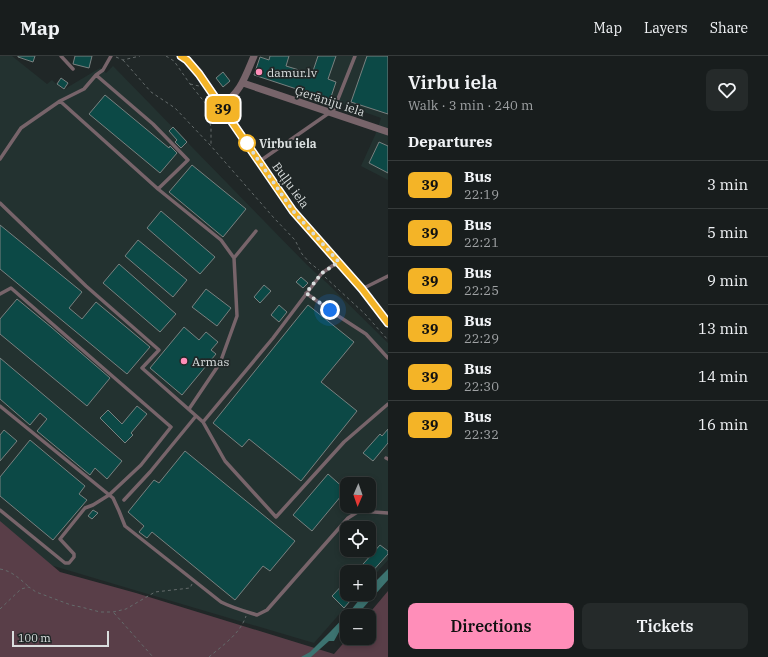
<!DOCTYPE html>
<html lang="en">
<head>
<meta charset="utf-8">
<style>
  body { margin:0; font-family:"IBM Plex Serif",serif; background:#252a2a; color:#f1f3f6; height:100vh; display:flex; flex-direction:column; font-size:15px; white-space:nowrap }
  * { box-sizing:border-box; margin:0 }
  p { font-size:13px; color:#9fa2a4 }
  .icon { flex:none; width:22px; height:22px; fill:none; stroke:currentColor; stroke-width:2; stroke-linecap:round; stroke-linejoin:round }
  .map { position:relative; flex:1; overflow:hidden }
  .panel { display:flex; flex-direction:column; background:#181d1d; width:380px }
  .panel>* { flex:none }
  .badge { padding:0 8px; border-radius:6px; font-size:14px; line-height:26px }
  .needle { width:26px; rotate:182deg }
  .buttons { position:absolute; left:340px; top:421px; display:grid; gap:8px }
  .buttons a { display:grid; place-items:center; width:36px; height:36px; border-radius:8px; background:#181d1d; box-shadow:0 2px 6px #0003,0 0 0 1px #363b3b; font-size:20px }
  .scale { position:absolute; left:12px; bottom:10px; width:97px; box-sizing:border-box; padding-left:4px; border:2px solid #d9dede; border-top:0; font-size:11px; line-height:14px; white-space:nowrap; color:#d9dede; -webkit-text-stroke:3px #202727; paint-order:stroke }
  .you { position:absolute; width:20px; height:20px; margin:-10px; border:3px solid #fff; border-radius:50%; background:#1a73e8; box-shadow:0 0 0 6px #1a73e833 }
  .map>.badge { position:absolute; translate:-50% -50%; box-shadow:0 0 0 2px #fff }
  h2 { padding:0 20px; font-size:15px; line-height:36px }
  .round { display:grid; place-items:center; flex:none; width:42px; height:42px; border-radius:8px; background:#252a2a }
  .summary { display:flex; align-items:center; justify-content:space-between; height:68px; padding:0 20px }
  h1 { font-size:19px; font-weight:600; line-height:30px }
  .action { display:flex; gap:8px; margin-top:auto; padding:8px 20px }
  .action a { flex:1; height:46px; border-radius:8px; background:#ff8eb9; color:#111; font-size:16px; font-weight:600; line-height:46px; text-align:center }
  .action a+a { background:#252a2a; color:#f1f3f6 }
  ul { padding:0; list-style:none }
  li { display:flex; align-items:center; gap:12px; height:48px; padding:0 20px; border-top:1px solid #363b3b }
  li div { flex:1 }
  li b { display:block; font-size:15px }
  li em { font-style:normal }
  li .badge { min-width:44px; font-weight:700; text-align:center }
  header { display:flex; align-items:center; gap:24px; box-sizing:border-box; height:56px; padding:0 20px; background:#181d1d; border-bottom:1px solid #363b3b }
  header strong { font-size:19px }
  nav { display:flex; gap:22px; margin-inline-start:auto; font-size:14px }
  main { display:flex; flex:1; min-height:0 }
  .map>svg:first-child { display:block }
  .built { fill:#233230; fill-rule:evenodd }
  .green { fill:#593e48 }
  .water { fill:#3c7370 }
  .building { fill:#0c4946; stroke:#798180 }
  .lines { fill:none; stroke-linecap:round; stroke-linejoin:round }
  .path { stroke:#646b6b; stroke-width:1; stroke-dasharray:3 3; stroke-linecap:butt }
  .service { stroke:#77646a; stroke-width:3.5 }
  .minor { stroke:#77646a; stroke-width:7 }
  .tertiary { stroke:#77646a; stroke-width:8 }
  .line-casing { stroke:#fff; stroke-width:9 }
  .line { stroke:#f4b427; stroke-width:6 }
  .walk { stroke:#d9dede; stroke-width:4; stroke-dasharray:0 7.2 }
  .poi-dot { fill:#ff8eb9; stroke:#202727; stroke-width:1.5 }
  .stop-dot { fill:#fff; stroke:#f4b427; stroke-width:2 }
  .labels { text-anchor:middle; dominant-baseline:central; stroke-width:3.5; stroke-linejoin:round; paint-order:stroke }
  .poi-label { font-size:12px; fill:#d9dede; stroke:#202727; text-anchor:start }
  .street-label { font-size:12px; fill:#d9dede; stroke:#202727 }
  .stop-label { font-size:12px; font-weight:bold; fill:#d9dede; stroke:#202727; text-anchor:start }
</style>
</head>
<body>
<header>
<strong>Map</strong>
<nav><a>Map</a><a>Layers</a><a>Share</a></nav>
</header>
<main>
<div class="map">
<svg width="388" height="601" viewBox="0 0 388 601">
  <rect width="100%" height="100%" fill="#202727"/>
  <path class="built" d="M0,0h12l35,28 5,-4 11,10 37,-22 6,5 7,-7 194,199 20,18 61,60v217l-19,21v-9h-22v22h10l-43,49 -173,-51 -141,-42zM347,428h22v22h-22zM347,472h22v22h-22z
    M260,0h128v124l-27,-14 15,-33 5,-15 -51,-18 -76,-25z"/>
  <path class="green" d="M0,465l60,51 76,21 198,61 14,-16h21v-22h-2l21,-25v66h-388z"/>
  <path class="water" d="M388,513v11l-32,36h-9v9l-8,7 -5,9h-5l-18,16h-10l9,-5 20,-20 21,-22 13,-16h5v-6z"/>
  <path class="building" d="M18,0h17l-2,6 -15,-5z
    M75,0h17l-3,12 -16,-4z
    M270,0h19l-3,10 26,8 6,-18h18l-8,23 8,3 -6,18 -76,-25 6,-18 9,3z
    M367,0h21v58l-37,-12z
    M223,16l7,9 -7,6 -7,-9z
    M61,22l7,5 -4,6 -7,-5z
    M105,39l64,53 1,-2 7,7 -17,20 -71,-59z
    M173,71l14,15 -6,6 -6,-6 2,-2 -8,-9z
    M379,86l9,4v27l-19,-10z
    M192,109l54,44 -23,28 -54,-45z
    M161,155l54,46 -15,17 -53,-46z
    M0,169l82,67 -13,16 13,11 14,-17 54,45 -23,27 -127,-105z
    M138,184l49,40 -14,17 -48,-41z
    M119,208l57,50 -16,18 -57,-49z
    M301,221l7,6 -5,5 -7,-6z
    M264,229l7,6 -11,12 -6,-6z
    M206,233l25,19 -14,18 -25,-19z
    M17,243l34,28 59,51 -23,28 -87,-72v-15z
    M279,249l8,7 -8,10 -8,-7z
    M308,249l46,37 -33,40 36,29 -56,70 -52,-42 -7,8 -29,-24z
    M184,271l15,13 7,-8 12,10 -7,8 5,4 -34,41 -32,-27z
    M0,302l122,103 -15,18 -12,-11 -5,7 -53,-44 10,-12 -7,-6 -10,12 -30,-26z
    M137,350l10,8 -16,19 2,2 -8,8 -25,-25 8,-8 14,14z
    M388,373v14l-15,18 -10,-8 17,-19 2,2z
    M4,374l13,11 -17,20v-26z
    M30,384l55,46 -6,8 8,6 -34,40 -53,-44v-19z
    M185,395l110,90 -25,30 -7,-5 -28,34 -83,-68 -5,6 -8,-6 5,-6 -16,-14 26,-32 5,3z
    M328,418l18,16 -34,41 -19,-16z
    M369,429l6,5 -6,7z
    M93,454l5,3 -6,6 -4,-3z
    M354,464l5,5 -2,3h-3l-4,-3z
    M380,489l8,6v3l-18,20 -1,-2h-13z
    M347,524v14h9l-12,14 -12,-12z"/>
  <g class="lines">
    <path class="path" d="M166,0l8,5 16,23 16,20 9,6
      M116,1l7,3 17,-4
      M123,4l28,32 24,16 36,38 63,72 21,22 7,14 8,9 9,7
      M190,28l9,2
      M207,49l4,23v17
      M325,221l40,37 23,26
      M0,513c12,2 20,10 29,18
      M0,553l21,-20 8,-2 7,5 35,13 10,2 19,5h13l13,-3 29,-17 35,-4 2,-4
      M114,557l39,44
      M209,601c14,-12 31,-23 37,-41"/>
    <path class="service" d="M61,0l12,13
      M96,19l57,49 35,36 -30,29
      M60,45l98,88 63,51 13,18 3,58 -17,47 -31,46
      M332,58l23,-58
      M0,103l21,-31 39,-27 24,-12 12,-14 7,-5 8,-14
      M260,105l69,-48
      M0,147l86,83 73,64 -17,18 61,54 70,-84 49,-65 16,-11
      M234,202l22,-27
      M362,233l26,-13
      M306,237l23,17 37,24 22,24
      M0,238l11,-6 160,139 -30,38 -32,30 -16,10 -8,3 -25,31 14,15v3l-5,6h-4l-65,-53
      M0,350l113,92 6,13 6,15 96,76c12,6 23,9 36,13l10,-5 81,-92 11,-7 29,2
      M203,366l22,39 51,56 68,-75 44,-38
      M386,402l2,1
      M124,444l26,-28 46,-56"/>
    <path class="minor" d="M243,27l145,49
      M221,50c20,-14 24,-29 33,-50"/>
    <path class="tertiary" d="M181,0l6,4 12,13 94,138 69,78 26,34"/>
  </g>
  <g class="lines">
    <g class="line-casing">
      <path id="line" d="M181,0l6,4 12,14 94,137 69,78 26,34"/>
    </g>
    <use href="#line" class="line"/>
    <path class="walk" d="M247,87l-1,-1 47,69 46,51 -17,11 -16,20 24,17"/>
  </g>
  <g class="poi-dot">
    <circle cx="259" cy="16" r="4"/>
    <circle cx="184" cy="305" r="4"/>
  </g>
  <circle class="stop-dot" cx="247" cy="87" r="8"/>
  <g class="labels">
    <g class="poi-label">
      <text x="267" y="16">damur.lv</text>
      <text x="192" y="305">Armas</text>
    </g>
    <g class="street-label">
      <text transform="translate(330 45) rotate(18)">Ģerāniju iela</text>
      <text transform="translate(291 129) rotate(54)">Buļļu iela</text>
    </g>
    <g class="stop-label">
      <text x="259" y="87">Virbu iela</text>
    </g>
  </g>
</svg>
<div class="buttons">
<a><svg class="needle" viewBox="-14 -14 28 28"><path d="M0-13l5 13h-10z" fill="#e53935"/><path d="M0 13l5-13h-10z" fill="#9fa2a4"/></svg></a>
<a><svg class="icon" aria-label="locate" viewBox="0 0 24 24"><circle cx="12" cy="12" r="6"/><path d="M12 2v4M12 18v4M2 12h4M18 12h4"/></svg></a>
<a>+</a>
<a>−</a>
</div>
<div class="scale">100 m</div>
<div class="you" style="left:330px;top:254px"></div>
<b class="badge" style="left:223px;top:53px;background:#f4b427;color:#111">39</b>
</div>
<section class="panel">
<div class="summary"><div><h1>Virbu iela</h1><p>Walk · 3 min · 240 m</p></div><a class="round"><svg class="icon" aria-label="heart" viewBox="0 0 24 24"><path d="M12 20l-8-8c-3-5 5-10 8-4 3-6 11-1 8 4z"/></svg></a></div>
<h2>Departures</h2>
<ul>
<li><span class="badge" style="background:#f4b427;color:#111">39</span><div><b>Bus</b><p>22:19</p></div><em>3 min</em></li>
<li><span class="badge" style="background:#f4b427;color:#111">39</span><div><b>Bus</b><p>22:21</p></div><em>5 min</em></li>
<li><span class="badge" style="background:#f4b427;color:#111">39</span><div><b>Bus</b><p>22:25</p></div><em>9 min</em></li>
<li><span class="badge" style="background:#f4b427;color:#111">39</span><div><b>Bus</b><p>22:29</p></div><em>13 min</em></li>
<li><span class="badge" style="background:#f4b427;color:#111">39</span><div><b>Bus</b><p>22:30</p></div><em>14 min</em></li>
<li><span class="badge" style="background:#f4b427;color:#111">39</span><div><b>Bus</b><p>22:32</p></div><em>16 min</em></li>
</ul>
<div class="action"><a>Directions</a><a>Tickets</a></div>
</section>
</main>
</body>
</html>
